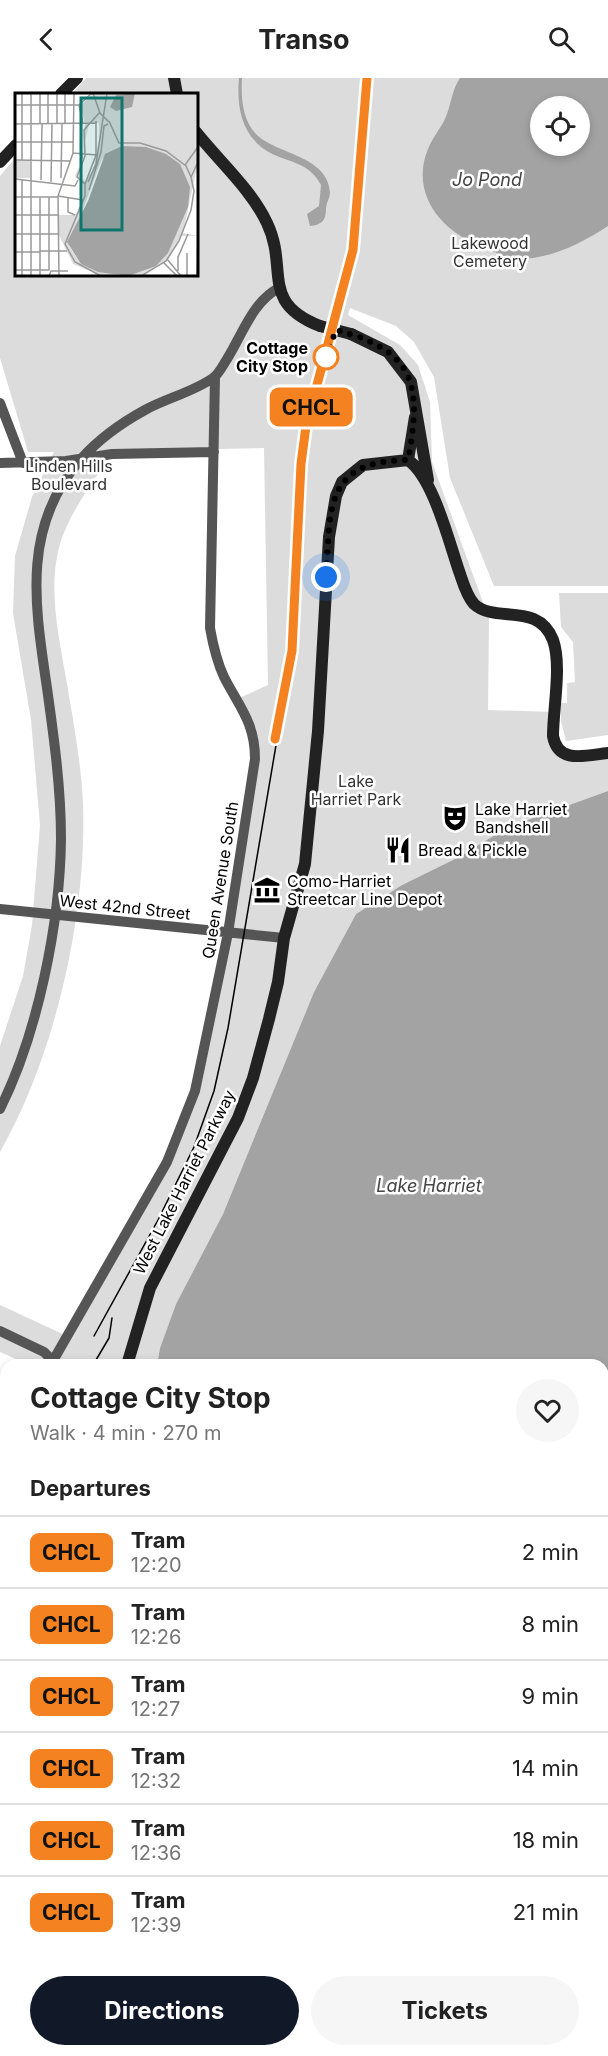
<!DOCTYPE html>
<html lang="en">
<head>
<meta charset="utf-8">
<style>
  body { margin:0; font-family:Inter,sans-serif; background:#f6f6f6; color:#222; height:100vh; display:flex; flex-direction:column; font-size:22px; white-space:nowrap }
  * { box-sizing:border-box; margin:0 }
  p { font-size:20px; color:#767676 }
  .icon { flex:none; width:33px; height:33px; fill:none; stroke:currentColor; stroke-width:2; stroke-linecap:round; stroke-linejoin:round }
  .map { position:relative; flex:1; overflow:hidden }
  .drawer { position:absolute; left:0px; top:1281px; width:609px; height:698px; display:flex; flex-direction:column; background:#fff; border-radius:18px 18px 0 0; box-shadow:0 3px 9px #0003 }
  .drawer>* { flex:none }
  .badge { padding:0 12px; border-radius:9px; font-size:21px; line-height:39px }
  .tools { position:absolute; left:530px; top:18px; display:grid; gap:12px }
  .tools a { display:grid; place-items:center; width:60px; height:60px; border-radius:50%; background:#fff; box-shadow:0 3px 9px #0003; font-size:30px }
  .you { position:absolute; width:30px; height:30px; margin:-15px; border:4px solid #fff; border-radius:50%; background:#1a73e8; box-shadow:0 0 0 9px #1a73e833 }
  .map>.badge { position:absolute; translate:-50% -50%; box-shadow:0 0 0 3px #fff }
  h2 { padding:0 30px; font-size:22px; line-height:54px }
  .round { display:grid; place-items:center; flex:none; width:63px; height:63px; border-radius:32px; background:#f6f6f6 }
  .headline { display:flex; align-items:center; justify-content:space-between; height:102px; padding:0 30px }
  h1 { font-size:28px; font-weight:700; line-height:45px }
  .action { display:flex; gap:12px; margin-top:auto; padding:12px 30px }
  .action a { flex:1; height:69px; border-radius:36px; background:#111827; color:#fff; font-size:24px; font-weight:700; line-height:69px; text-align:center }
  .action a+a { background:#f6f6f6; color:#222 }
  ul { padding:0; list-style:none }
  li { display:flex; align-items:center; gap:18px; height:72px; padding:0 30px; border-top:2px solid #e0e0e0 }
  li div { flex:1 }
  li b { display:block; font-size:22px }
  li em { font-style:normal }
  li .badge { min-width:66px; font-weight:700; text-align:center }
  header { display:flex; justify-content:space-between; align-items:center; height:78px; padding:0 30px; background:#fff; font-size:27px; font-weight:700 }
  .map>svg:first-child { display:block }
  .green { fill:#dcdcdc; fill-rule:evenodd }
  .water { fill:#a3a3a3; fill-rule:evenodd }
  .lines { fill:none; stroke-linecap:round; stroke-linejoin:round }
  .street { stroke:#555; stroke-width:10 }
  .secondary { stroke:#222; stroke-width:12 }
  .tram { stroke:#000; stroke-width:1.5 }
  .secondary-bridge { stroke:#222; stroke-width:12 }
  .line-casing { stroke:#fff; stroke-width:14 }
  .line { stroke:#f58220; stroke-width:9 }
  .walk { stroke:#000; stroke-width:6; stroke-dasharray:0 10.8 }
  .stop-dot { fill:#fff; stroke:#f58220; stroke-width:3 }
  .labels { text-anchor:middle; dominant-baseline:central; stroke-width:5; stroke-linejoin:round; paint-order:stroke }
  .park-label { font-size:16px; fill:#333; stroke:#fff }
  .stop-label { font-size:16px; font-weight:bold; fill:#000; stroke:#fff; text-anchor:end }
  .poi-label { font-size:16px; fill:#000; stroke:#fff; text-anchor:start }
  .street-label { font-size:16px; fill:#000; stroke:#fff }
  .water-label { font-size:18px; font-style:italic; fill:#444; stroke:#fff }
  .inset-road { fill:none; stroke:#999; stroke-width:1.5 }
  .view { fill:#0f766e; fill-opacity:0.15; stroke:#0f766e; stroke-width:3 }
  .inset-edge { fill:none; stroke:#000; stroke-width:3 }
</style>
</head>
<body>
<header><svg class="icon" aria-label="back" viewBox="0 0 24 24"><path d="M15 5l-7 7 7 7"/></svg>Transo<svg class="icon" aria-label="search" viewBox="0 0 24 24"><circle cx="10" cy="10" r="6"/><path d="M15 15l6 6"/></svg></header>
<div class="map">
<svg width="608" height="1978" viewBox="0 0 608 1978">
  <rect width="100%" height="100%" fill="#fff"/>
  <path class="green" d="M86,0h522v508h-114l-44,-108 -16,-101 -20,-35 -18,-16 -46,-18 -2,7 52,30 18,20 12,37 2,60 57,157 -1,91 65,2 9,41h46v38l-100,36 -49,30 -57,28 -46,29 -42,78 -91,222 -47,90 -16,44 -3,17h-128l-29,-13v-47l67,31 82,-141 46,-104 60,-332 -18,-60 31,-14 -4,-237 -153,3 1,3c-18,26 -37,51 -49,81 -17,45 -5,97 3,143 7,42 15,83 17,126 4,111 -28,252 -83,348v-106l23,-70 9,-51 8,-100 -9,-105 -18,-107 2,-57 17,-59 22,-45h-26l-28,-94v-182l16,-19v117h180v-180h-124zM540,28h39v40h-39z
    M559,515h49v142l-42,6 -5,-20v-18h6v-20l8,-1 -2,-40 -12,-15z"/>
  <path class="water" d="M239,0h3c-1,20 0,41 14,56 21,21 71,21 74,58 0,6 -4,11 -4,17 0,11 -4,16 -16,17l-3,-12 12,-8 2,-21c-11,-20 -24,-21 -44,-29 -34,-14 -41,-46 -38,-78z
    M460,0h148v148c-26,17 -57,33 -90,33 -13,0 -26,-9 -38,-14 -40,-14 -70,-53 -52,-96 4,-10 11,-19 16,-28 7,-14 7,-30 16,-43zM579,28v40h-39v-40z
    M608,713v1265h-608v-320l6,-10v324h597v-685h-446l3,-17 16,-44 47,-90 91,-222 42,-78 46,-29 57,-28 49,-30z"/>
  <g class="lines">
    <path class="street" d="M0,325l23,60
      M0,385l66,-2 46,-7 102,-2
      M0,831l284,29
      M0,1031c38,-76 60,-186 61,-270 0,-51 -7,-101 -14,-151 -12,-82 -26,-161 34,-229 17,-19 42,-37 64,-49 22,-12 48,-18 68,-32 6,-4 10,-13 14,-19 15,-24 26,-58 52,-71
      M0,1253l44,21 13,13
      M54,1281l113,-197 28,-71 33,-158 27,-174c0,-36 -15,-51 -31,-82 -7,-15 -11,-32 -14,-49l5,-251
      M0,1510l6,3
      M0,1580l6,-11"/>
    <path class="secondary" d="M174,0l3,16
      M61,16l16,-16
      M196,54c23,29 55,57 71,91 22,46 -8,79 53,103
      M0,84l16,-17
      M351,256l37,18 23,30 17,98
      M408,382c25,17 41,82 51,111 4,11 7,24 15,33 21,20 64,-3 79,36 9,25 0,69 0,96 5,29 34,19 55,17
      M408,382l7,-43
      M127,1287l23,-77 88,-170 15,-40 16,-59 9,-37 6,-44 21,-74 13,-133 11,-194 7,-41 6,-14 21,-17 45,-5
      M0,1595l6,-5"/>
    <path class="tram" d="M94,1258l64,-116 36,-73 20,-56 14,-63 64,-377 6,-86v-70l8,-69 47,-175 14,-173
      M96,1282l13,-22 3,-20"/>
    <path class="secondary-bridge" d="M320,248l31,8"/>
  </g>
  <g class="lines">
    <g class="line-casing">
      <path id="line" d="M275,661l17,-88 9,-187 5,-38 47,-176 14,-172"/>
    </g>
    <use href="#line" class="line"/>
    <path class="walk" d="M326,279l10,-27c80,21 86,55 72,130 -85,1 -77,48 -82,117"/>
  </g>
  <defs>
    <g id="theatre-bare" transform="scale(2.07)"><path d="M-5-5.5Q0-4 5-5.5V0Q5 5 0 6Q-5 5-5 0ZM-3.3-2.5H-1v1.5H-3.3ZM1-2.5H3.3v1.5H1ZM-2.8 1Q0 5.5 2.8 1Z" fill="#000" stroke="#fff" stroke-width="2.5" paint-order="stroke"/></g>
    <g id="restaurant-bare" transform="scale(2.07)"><path d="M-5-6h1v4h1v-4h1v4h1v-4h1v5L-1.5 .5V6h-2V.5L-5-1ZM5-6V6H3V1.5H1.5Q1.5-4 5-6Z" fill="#000" stroke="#fff" stroke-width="2.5" paint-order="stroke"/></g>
    <g id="museum-bare" transform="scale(2.07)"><path d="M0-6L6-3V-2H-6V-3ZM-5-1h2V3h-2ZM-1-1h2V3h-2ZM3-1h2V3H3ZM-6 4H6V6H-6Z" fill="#000" stroke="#fff" stroke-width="2.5" paint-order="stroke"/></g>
  </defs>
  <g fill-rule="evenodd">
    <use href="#theatre-bare" x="455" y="740"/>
    <use href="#restaurant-bare" x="398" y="772"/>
    <use href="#museum-bare" x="267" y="812"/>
  </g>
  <circle class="stop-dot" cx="326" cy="279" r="12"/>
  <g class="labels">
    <g class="park-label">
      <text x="490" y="165">Lakewood<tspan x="490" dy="18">Cemetery</tspan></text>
      <text x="69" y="388">Linden Hills<tspan x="69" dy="18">Boulevard</tspan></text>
      <text x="356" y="703">Lake<tspan x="356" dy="18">Harriet Park</tspan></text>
    </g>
    <g class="stop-label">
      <text x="308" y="270">Cottage<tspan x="308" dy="18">City Stop</tspan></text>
    </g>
    <g class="poi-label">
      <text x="475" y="731">Lake Harriet<tspan x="475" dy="18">Bandshell</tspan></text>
      <text x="418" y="772">Bread &amp; Pickle</text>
      <text x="287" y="803">Como-Harriet<tspan x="287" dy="18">Streetcar Line Depot</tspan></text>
    </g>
    <g class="street-label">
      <text transform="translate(220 802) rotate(-81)">Queen Avenue South</text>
      <text transform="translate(125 829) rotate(6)">West 42nd Street</text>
      <text transform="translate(184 1104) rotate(-63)">West Lake Harriet Parkway</text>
    </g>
    <g class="water-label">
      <text x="487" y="101">Jo Pond</text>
      <text x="429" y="1107">Lake Harriet</text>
    </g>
  </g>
  <g transform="translate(15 15)">
    <rect width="183" height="183" fill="#fff"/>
    <path d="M79,0h104v69l-15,71 15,3h-17l-12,22 -30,18h-11l35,-17 24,-52 -65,-61 -20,13 -33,87 12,18 41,12h-20l-29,-12 -14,-29v-20h16l8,-15v-16l-8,-8 8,-18 2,-34 -5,-18zM74,30h10v16l-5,27 -8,16 -8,-7zM0,68h15v17h-15z" fill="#dcdcdc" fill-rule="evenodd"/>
    <path d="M120,0l-3,14 -16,4 -6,-4 6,-12zM107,53l24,1 20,7 14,10 10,23 -2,20 -20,46 -12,13 -28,10 -30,-4 -17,-8 -14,-22 21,-41 17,-47z" fill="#a3a3a3"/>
    <path class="inset-road" d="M42,0v31M78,0l7,20 9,9M0,12h64M94,28l10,22h21l26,8 20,15 5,11M0,31l81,-1M25,31v-31M33,31v-31M50,31v-31M68,31l-4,-19 13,-12M0,49h58M58,60l24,2M0,67l56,1M7,67v-67M170,72l13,-18M46,85l1,-54M0,86l60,7 3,-6M26,87l1,-56M36,89l1,-58M73,89l8,-18 11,-71M70,91v12l-20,48 10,18 26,14M70,91l-8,-7 8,-21 -1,-26 16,-18M70,91l11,-29v-34M74,97l12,-38 3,-26 4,-2M43,103l25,4M0,104h43M25,104v54h27M53,105v14l7,3M0,122h43M0,141h43M0,159h25v24M172,160v23M152,166l14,17M149,170l13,13M0,177h34v-73M163,178v-14l10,-23M7,183v-97M16,183v-183M34,183l2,-5h17M44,183l-1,-80 15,-43 1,-60M126,183l25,-15 13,-20 12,-31 3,-19 -3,-14 7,-15M182,183l1,-46"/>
    <path class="view" d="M66,5h41v132h-41z"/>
    <rect width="183" height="183" class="inset-edge"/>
  </g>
</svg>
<div class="tools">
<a><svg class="icon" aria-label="locate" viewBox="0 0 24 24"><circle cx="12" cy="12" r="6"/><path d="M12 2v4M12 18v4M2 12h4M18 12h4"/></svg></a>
</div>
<div class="you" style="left:326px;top:499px"></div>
<b class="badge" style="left:311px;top:329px;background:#f58220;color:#111">CHCL</b>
<section class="drawer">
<div class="headline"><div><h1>Cottage City Stop</h1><p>Walk · 4 min · 270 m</p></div><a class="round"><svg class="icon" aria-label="heart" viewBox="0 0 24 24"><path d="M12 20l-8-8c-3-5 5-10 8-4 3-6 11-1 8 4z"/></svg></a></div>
<h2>Departures</h2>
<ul>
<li><span class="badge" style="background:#f58220;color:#111">CHCL</span><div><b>Tram</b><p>12:20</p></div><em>2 min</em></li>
<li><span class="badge" style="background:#f58220;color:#111">CHCL</span><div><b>Tram</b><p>12:26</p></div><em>8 min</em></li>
<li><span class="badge" style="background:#f58220;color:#111">CHCL</span><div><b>Tram</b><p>12:27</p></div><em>9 min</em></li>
<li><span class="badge" style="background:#f58220;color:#111">CHCL</span><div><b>Tram</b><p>12:32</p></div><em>14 min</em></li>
<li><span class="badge" style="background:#f58220;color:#111">CHCL</span><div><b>Tram</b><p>12:36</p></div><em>18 min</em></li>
<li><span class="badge" style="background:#f58220;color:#111">CHCL</span><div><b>Tram</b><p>12:39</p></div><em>21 min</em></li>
</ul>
<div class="action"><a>Directions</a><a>Tickets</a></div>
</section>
</div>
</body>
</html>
